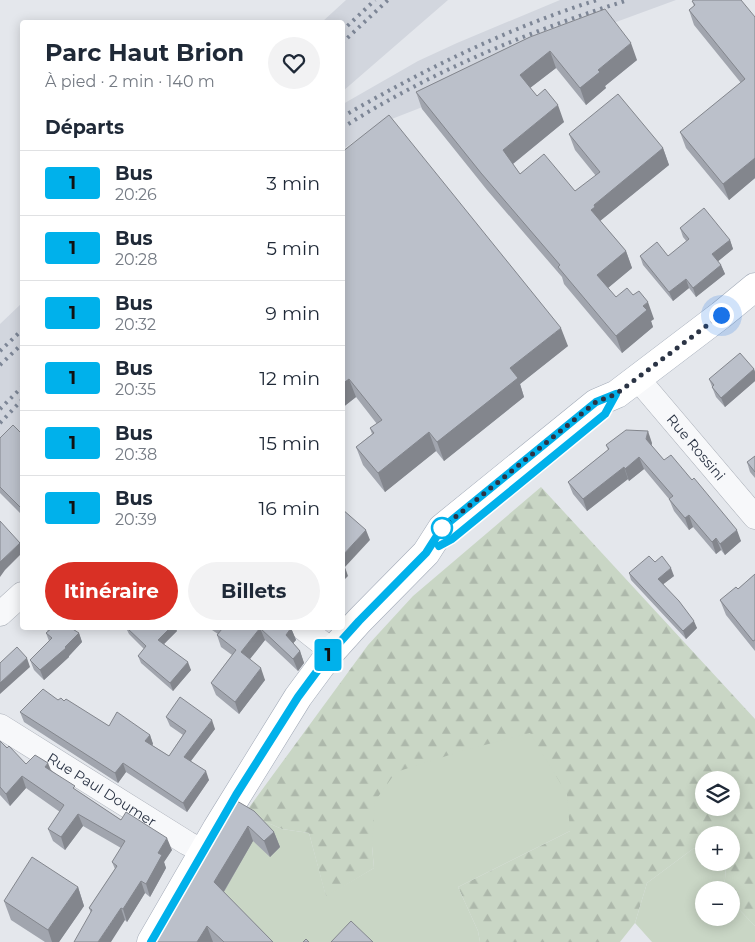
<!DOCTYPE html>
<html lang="fr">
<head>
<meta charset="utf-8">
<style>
  body { margin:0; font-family:Montserrat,sans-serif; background:#f2f2f3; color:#1f2937; height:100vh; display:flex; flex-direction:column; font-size:19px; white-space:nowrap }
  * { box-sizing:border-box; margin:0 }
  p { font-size:16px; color:#747a83 }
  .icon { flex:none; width:28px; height:28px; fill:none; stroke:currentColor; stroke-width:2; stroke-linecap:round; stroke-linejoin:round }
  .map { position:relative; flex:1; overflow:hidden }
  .side { position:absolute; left:20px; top:20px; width:325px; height:610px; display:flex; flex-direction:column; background:#fff; border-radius:5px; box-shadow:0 2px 12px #0003 }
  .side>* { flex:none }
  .badge { padding:0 10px; border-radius:4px; font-size:18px; line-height:32px }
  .fabs { position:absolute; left:695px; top:771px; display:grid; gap:10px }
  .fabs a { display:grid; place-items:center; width:45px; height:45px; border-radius:50%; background:#fff; box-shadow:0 2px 12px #0003; font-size:25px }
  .you { position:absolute; width:25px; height:25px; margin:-12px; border:4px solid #fff; border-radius:50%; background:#1a73e8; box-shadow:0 0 0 8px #1a73e833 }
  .map>.badge { position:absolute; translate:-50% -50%; box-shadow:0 0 0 2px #fff }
  h2 { padding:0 25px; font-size:19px; line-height:45px }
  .round { display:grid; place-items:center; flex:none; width:52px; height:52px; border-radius:26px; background:#f2f2f3 }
  .overview { display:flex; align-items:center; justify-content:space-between; height:85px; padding:0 25px }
  h1 { font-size:24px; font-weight:700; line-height:38px }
  .action { display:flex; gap:10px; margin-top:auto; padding:10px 25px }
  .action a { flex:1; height:58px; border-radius:30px; background:#d93025; color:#fff; font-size:20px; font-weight:700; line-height:58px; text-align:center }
  .action a+a { background:#f2f2f3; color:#1f2937 }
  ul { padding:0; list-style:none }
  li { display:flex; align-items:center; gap:15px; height:65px; padding:0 25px; border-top:1px solid #e0e1e3 }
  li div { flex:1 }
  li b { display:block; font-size:19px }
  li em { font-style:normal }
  li .badge { min-width:55px; font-weight:700; text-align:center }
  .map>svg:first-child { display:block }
  .built { fill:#d2d6de }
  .forest { fill:url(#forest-firs); fill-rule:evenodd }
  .garden { fill:#c9d6c5 }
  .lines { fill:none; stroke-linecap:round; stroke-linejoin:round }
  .minor-casing { stroke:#a9aeb7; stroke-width:25 }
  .major-casing { stroke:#a3abb8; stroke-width:29 }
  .minor { stroke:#f7f8fa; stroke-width:24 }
  .major { stroke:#fff; stroke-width:28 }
  .rail { stroke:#7d8696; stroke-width:4; stroke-dasharray:2.5 5; stroke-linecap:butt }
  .wall { fill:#a1a5ae }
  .shaded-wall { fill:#83868d }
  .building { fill:#bbc0ca; stroke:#83868d }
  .line-casing { stroke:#fff; stroke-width:11 }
  .line { stroke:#00b1eb; stroke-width:8 }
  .walk { stroke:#2b3445; stroke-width:5; stroke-dasharray:0 9 }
  .stop-dot { fill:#fff; stroke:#00b1eb; stroke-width:2.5 }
  .labels { text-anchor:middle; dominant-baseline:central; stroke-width:5; stroke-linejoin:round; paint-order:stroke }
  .street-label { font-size:14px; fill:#2b3445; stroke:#f4f6f9 }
</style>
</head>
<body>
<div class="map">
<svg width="755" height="942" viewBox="0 0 755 942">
  <defs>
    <pattern id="forest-firs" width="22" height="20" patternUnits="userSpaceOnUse" patternTransform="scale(1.25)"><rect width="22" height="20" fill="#c9d6c5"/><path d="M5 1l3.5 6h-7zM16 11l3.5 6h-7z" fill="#adb8ab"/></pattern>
  </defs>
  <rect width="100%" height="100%" fill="#e4e7ec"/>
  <path class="built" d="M346,0h102l-105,91 -1,-69h-20z
    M560,0h116l-139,51 -117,57 -36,14 -41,27v-45l75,-43 39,-18z
    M22,303v125l-22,22v-126z"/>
  <path class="forest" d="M541,487l214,232v207l-24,-25v-11h-7l2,-23 -8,-4 13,-1v-27h-27v19l-10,-6 -47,35 -12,40 -15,19h-140l-2,-11 -20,-44 112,-56 -198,15 2,22 -48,29 -17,-64 -27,-4 -37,-16 123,-168 45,-49zM704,780h27v28h-27z"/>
  <path class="garden" d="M530,733l37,61 3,37 -112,56 20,44 2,11h-217l-44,-43 26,-86 37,16 27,4 17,63 48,-28 -2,-22 3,-45 21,-29 66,-21z
    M694,848l10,6v8l14,1 8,4 -2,23h-20v28h27v-17l24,25v16h-103l-17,-19 12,-40z"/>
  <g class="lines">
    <g class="minor-casing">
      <g id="minor">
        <path id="s1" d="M637,378l118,139"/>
        <path d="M0,614l22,-20"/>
        <path d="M303,628l29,23"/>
        <path id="s2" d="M0,726l187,117 17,9"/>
      </g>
    </g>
    <g class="major-casing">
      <path id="major" d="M151,942l66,-114 81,-131 34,-46 27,-30 67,-68 16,-25 154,-125 21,-9 104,-79 34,-28"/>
    </g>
    <use href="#minor" class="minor"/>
    <use href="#major" class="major"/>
    <path class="rail" d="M342,31l33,-31
      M342,43l46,-43
      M342,117c81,-47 166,-89 255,-117
      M342,128c88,-56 187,-97 286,-128
      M0,351l22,-21
      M0,365l22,-21
      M0,409l22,-22
      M0,423l22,-23"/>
  </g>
  <path class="wall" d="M692,1l63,16v161l-26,22 -43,-52 -6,-16 61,-49 -47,-58 -5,-15 5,-4z
    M530,37l107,23 -32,26 1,2 -20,17 -30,-37 -26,20 7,8 27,26 -51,42 7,10 55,17 21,-15 -21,-26 -6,-16 94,14 6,17 -69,56 26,30 6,17 -24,20 8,9 38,22 -3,2 2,6 -31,26 -58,-69 -2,-7 -75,-87 -65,-81 -6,-17z
    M342,152l226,194 -48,38 4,13 -80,64 -8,-10 -51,41 -22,-27 -7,-18 16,-13 -2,-6 7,-4 -21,-27 -14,11z
    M680,228l50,12 3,9 -15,12 3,4 4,9 -29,23 -7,-9 -16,13 -30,-36 -3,-9h28l19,-14 -4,-5z
    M754,369l1,3v9l-30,26 -9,-10 -7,-18z
    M22,434v81l-22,-22v-55z
    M652,443l-1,3 13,14 77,81 -16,14 -4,-5 -5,4 -23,-27 -4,3 -15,-19 -5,-12 -25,-30 -15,12 -1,-2 -41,32 -14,-17 -5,-12 40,-32 -2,-5z
    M755,456v22l-5,-6 -3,-10z
    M655,562l19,14 -11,8 34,44 -11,11 -55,-59 -2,-7z
    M755,574v77l-29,-36 -6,-15 18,-11z
    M43,628h28l8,5 3,9 -13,14v1l-25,23 -10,-10 -4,-10 19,-19 -3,-8 2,-2 -1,-1z
    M126,628h49l2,3 -13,13 27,26 -18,21 -32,-28 -3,-7 6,-7 -15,-15z
    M209,628h82l5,12 -3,3 7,8 4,12 -6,8 -33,-31 -15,19 15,21 -26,34 -23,-19 -5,-12 21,-28 -11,-8 -4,-12 1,-1z
    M58,700l6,1 45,25 41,9 3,9 -1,1 17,11 14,-21 -13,-9 -4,-9 49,12 -24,32 18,19 -22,32 -61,-40 -8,11 -94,-61 -4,-10z
    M0,741l26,23 25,6 26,21 44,29 51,30 -8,12 2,6 -16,29 -5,-4 -18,29 -2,-2 -34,-7 -2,-5 26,-39 -3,-7 9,-14 -38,-22 -18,24 -12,-9 -5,-12 12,-17 -34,-24 -16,18 -10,-11z
    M237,801l37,31 6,15 -10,10 -17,-16 -29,51 49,50h-118z
    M78,887l6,19 -25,36h-14l-34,-22 -7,-19z"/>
  <path class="shaded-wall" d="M631,43l6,17 -32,26 1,2 -20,17 -6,-17 18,-18z
    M550,51l6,17 -30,23 -6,-16z
    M558,105l6,17 -55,45 -6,-17z
    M663,148l6,17 -69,56 -9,-11 3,-5z
    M755,158v20l-26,22 -6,-16z
    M730,240l3,9 -17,14 -4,-9z
    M626,251l6,17 -29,24 -6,-17z
    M721,265l4,9 -29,23 -3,-9z
    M686,279l3,9 -16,13 -4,-9z
    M648,302l6,17 -3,2 2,6 -31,26 -6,-17 27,-30z
    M561,328l7,18 -48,38 4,13 -80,64 -7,-19 73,-74z
    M754,369l1,3v9l-30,26 -4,-9z
    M349,379l7,18 -14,11v-24z
    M648,431l4,12 -2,8 -4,-12z
    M429,432l7,19 -51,41 -7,-19z
    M639,457l5,12 -15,12 -4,-12z
    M624,467l4,12 -41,32 -4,-12z
    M689,515l4,12 -4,3 -4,-12z
    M366,530l4,10 -25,27 3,9 -6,6v-26z
    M737,530l4,11 -16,14 -5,-11z
    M716,538l5,12 -5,4 -4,-12z
    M20,543l2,6v4l-17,17 -5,7v-15z
    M671,568l3,8 -13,10 -3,-7z
    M694,621l3,7 -11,11 -3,-8z
    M170,628h5l2,3 -16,16 -3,-7z
    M260,628l5,12 -19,24 -5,-12z
    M291,628l5,12 -6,7 -4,-12z
    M79,633l3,9 -13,14v1l-25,23 -4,-10z
    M300,651l4,12 -6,8 -5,-12z
    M27,658l3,9 -30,27v-11z
    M188,662l3,8 -18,21 -3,-8z
    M261,668l4,12 -26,34 -4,-12z
    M212,720l3,9 -28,37 -3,-9z
    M150,735l3,9 -4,6 -4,-9z
    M48,763l5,12 -8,-8z
    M123,763l3,9 -8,11 -3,-10z
    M206,771l3,9 -22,32 -4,-9z
    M22,776l4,12 -16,18 -4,-12z
    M78,814l5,12 -18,24 -4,-13z
    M248,826l5,15 -33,57 -6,-16z
    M274,832l6,15 -10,10 -6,-16z
    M167,838l5,12 -8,12 2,6 -16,29 -4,-13 12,-31z
    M141,881l4,12 -18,29 -4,-13z
    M78,887l6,19 -25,36h-7l-4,-12z
    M121,908l4,12 -14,22h-13z
    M207,926l6,16h-16z"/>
  <path class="building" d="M694,0h47l14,17v141l-32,26 -43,-52 65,-53 -56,-69 6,-5 -3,-4z
    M605,9l26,34 -33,27 2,2 -20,16 -30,-37 -30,24 17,21 8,-7 13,16 -55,45 17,24 24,-20 31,37 25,-19 -31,-38 49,-40 45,54 -69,57 1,2 -4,3 35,41 -29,24 19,22 11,-9 6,7 6,-4 9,11 -5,4 4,4 -31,26 -58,-69 2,-2 -79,-92 -65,-81 114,-55z
    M389,115l172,213 -51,40 8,10 -81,64 -8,-10 -51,41 -22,-26 18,-14 -4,-5 12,-8 -33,-41 -7,5v-232z
    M704,208l26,32 -18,14 9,11 -28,23 -7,-9 -17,13 -29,-36 17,-14 11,14 21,-17 -9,-11z
    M740,353l14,16 -33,29 -9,-11 2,-2 -5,-6z
    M13,425l9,9v75l-22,-22v-49z
    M626,430l22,1 -2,8 18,21 7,-5 21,25 2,-2 43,52 -17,14 -4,-6 -4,4 -23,-27 -4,3 -16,-19 4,-3 -34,-39 -14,12 -1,-2 -41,32 -15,-17 41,-33 -3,-4z
    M755,456v16l-8,-10z
    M342,509l24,21 -24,26z
    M0,521l20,22 -20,19z
    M649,556l6,6 7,-6 9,12 -13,11 21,22 15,20 -11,10 -54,-58z
    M755,574v66l-2,1 -33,-41 16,-13 2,2z
    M51,628h20l8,5 -14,14 1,1 -26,22 -10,-10 22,-22 -6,-5 6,-5z
    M127,628h43l-12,12 30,22 -18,21 -32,-27 8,-10z
    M220,628h71l-5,7 14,16 -7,8 -33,-31 -19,24 20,16 -26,34 -24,-19 25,-33 -19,-15 5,-6z
    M17,647l10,11 -27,25v-20z
    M43,689l15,11 3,-2 3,3 2,-2 43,27 8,-14 33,23 -5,6 24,15 17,-25 -20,-14 14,-20 32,23 -28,37 22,14 -23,32 -60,-40 -8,10 -95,-61z
    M0,741l7,7 2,-2 17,18 9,-9 13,8 -3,4 30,19 -2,2 48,32 5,-8 41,26 -9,15 4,2 -16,29 -5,-3 -18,28 -2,-1 -23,34h-24l18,-32 -3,-2 28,-42 -5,-4 13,-21 -47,-27 -17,23 -13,-8 16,-24 -42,-29 -16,18 -6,-7z
    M237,801l17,10 20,21 -10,9 -16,-15 -34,56 59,60h-49l-17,-16 -10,16h-42z
    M32,857l46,30 -30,43 -44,-29z
    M351,921l22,21h-42z
    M306,939l3,3h-6z"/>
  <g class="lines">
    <g class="line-casing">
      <path id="line" d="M151,942l85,-147 62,-98 34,-46 27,-30 67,-68 16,-25 154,-126 20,-8 -11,20 -153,125 -13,7"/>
    </g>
    <use href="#line" class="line"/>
    <path class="walk" d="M442,528l154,-126 20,-8 105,-79"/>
  </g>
  <circle class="stop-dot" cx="442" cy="528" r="10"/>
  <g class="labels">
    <g class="street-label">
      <text stroke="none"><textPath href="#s1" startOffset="91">Rue Rossini</textPath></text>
      <text stroke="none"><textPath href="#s2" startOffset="120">Rue Paul Doumer</textPath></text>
    </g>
  </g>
</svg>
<div class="fabs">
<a><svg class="icon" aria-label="layers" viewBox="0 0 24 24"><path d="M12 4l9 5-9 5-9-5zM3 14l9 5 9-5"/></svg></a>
<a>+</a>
<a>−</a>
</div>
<div class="you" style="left:721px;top:315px"></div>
<b class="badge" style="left:328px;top:655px;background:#00b1eb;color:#111">1</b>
<section class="side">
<div class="overview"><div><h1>Parc Haut Brion</h1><p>À pied · 2 min · 140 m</p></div><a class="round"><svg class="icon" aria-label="heart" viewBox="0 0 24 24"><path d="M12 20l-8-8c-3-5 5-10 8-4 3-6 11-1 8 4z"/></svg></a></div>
<h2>Départs</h2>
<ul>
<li><span class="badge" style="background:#00b1eb;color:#111">1</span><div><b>Bus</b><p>20:26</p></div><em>3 min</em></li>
<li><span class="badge" style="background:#00b1eb;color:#111">1</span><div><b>Bus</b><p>20:28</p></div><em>5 min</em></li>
<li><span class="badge" style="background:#00b1eb;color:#111">1</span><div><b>Bus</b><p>20:32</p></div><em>9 min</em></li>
<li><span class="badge" style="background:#00b1eb;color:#111">1</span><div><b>Bus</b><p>20:35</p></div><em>12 min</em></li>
<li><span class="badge" style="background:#00b1eb;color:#111">1</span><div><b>Bus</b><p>20:38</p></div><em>15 min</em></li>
<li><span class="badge" style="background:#00b1eb;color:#111">1</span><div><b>Bus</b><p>20:39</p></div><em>16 min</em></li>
</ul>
<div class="action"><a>Itinéraire</a><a>Billets</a></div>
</section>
</div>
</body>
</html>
